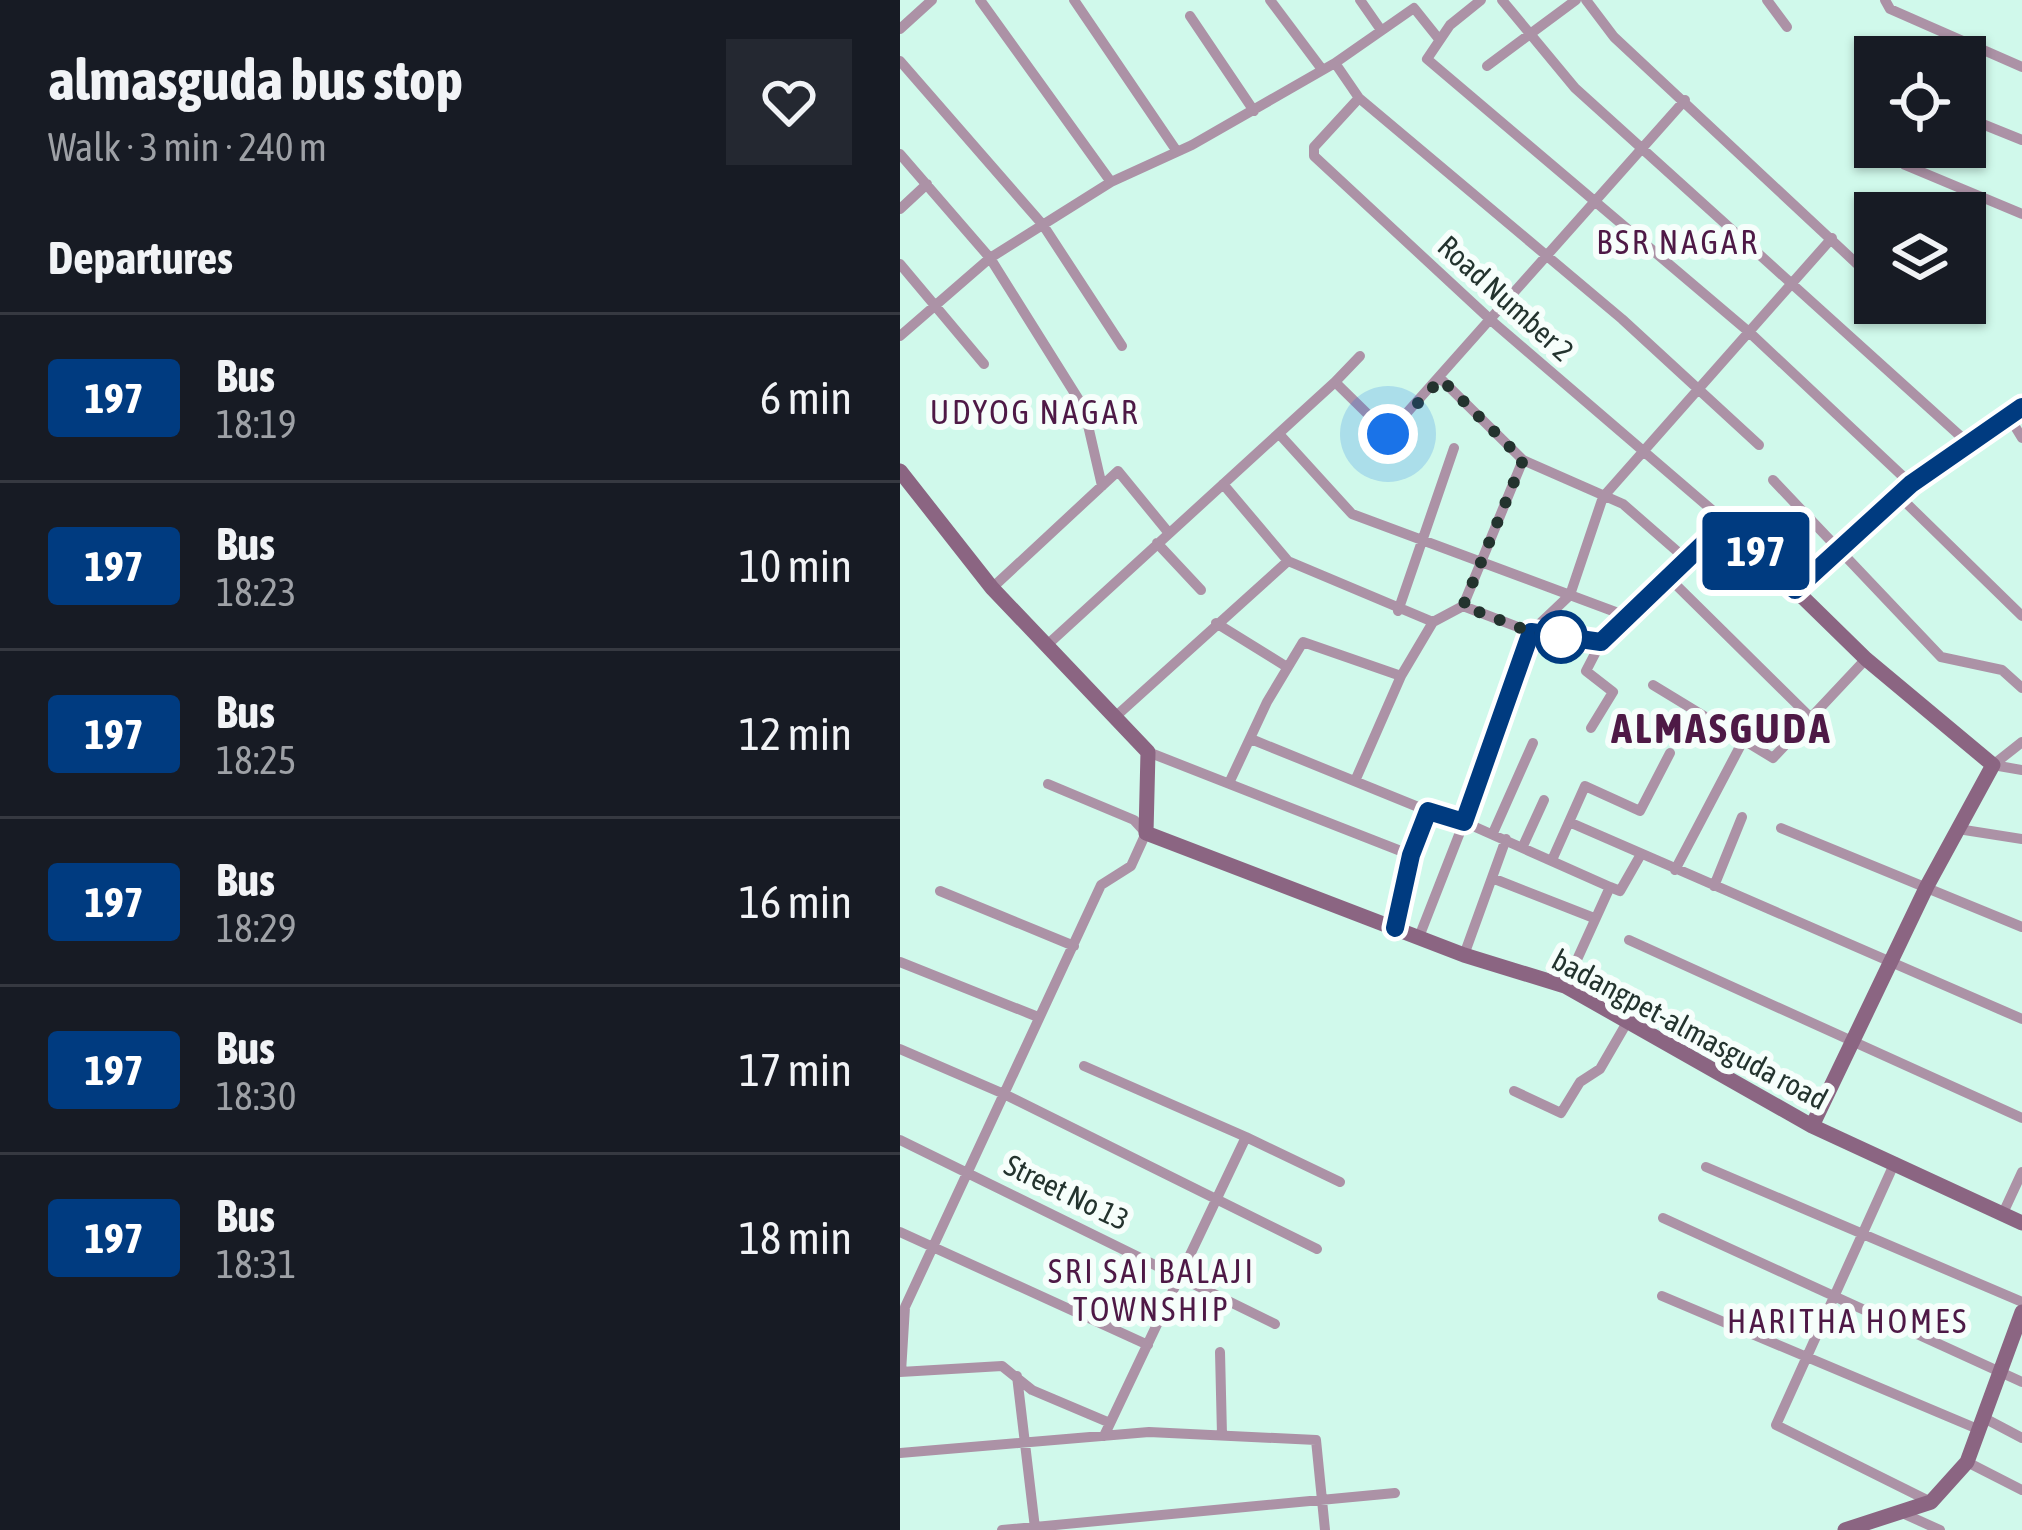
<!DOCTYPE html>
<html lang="en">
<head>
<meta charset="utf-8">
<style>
  body { margin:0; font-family:"Asap Condensed",sans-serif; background:#242831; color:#f1f3f6; height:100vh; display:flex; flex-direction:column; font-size:45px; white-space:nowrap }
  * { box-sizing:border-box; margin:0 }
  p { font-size:39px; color:#9ea1a6 }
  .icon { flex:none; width:66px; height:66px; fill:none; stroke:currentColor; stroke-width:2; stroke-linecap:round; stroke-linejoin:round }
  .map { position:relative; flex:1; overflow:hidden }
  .sheet { display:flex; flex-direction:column; background:#171b24; width:900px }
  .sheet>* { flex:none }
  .badge { padding:0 24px; border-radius:9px; font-size:42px; line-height:78px }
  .buttons { position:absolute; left:954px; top:36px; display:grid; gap:24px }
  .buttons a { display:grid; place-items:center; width:132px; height:132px; border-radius:0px; background:#171b24; box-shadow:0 3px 9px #0004; font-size:60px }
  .you { position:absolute; width:60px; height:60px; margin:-30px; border:9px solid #fff; border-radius:50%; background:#1a73e8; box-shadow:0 0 0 18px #1a73e833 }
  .map>.badge { position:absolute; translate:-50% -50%; box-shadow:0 0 0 6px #fff }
  h2 { padding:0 48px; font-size:45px; line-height:108px }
  .round { display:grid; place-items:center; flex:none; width:126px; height:126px; border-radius:0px; background:#242831 }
  .summary { display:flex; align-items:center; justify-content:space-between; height:204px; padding:0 48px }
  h1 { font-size:57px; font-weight:700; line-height:90px }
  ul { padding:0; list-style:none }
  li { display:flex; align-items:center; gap:36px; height:168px; padding:0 48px; border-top:3px solid #363941 }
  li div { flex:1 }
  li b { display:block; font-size:45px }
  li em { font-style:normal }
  li .badge { min-width:132px; font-weight:700; text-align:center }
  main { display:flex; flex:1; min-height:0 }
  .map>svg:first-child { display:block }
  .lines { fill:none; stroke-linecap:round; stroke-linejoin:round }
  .street { stroke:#ac92a6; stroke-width:10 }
  .secondary { stroke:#8b6582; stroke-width:15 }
  .line-casing { stroke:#fff; stroke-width:27 }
  .line { stroke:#003b80; stroke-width:18 }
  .walk { stroke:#23332e; stroke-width:12; stroke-dasharray:0 21.6 }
  .stop-dot { fill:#fff; stroke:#003b80; stroke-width:6 }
  .labels { text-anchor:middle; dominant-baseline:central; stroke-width:12; stroke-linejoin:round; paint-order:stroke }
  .street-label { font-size:30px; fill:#23332e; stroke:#f6fefb }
  .neighbourhood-label { font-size:33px; letter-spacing:3px; fill:#4e1946; stroke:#f6fefb }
  .district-label { font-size:42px; font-weight:bold; letter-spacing:3px; fill:#4e1946; stroke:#f6fefb }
</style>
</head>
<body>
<main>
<section class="sheet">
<div class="summary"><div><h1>almasguda bus stop</h1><p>Walk · 3 min · 240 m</p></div><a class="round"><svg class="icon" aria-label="heart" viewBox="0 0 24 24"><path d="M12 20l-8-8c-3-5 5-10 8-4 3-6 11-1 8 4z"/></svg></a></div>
<h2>Departures</h2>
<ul>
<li><span class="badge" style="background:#003b80;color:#fff">197</span><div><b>Bus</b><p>18:19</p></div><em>6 min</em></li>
<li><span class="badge" style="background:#003b80;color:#fff">197</span><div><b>Bus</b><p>18:23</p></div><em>10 min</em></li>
<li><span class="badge" style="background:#003b80;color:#fff">197</span><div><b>Bus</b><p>18:25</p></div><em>12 min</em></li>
<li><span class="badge" style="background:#003b80;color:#fff">197</span><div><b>Bus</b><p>18:29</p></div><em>16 min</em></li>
<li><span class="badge" style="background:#003b80;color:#fff">197</span><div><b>Bus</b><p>18:30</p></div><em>17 min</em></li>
<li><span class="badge" style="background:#003b80;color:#fff">197</span><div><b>Bus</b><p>18:31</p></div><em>18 min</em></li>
</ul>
</section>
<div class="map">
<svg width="1122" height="1530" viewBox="0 0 1122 1530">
  <rect width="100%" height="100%" fill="#d0f9eb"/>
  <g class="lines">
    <path class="street" d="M80,0l131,182
      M174,0l102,150
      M370,0l51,68
      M460,0l21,30
      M581,0l-31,25 -23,34 322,273 162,152
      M602,0l73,88 393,355
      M686,0l28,37 256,239
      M867,0l20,27
      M985,0l5,9 132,58
      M290,16l64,95
      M0,29l32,-29
      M0,61l143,164 79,121
      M435,63l24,35 263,221 137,126
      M587,66l89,-66
      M459,98l-45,49v9l179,166 233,200
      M1065,117l57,23
      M1004,147l-4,10 5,8 117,49
      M0,154l90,104 94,150 18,78
      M0,209l27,-25
      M0,264l84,100
      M0,336l90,-78 121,-76 81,-37 143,-82 79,-55 24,30
      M541,379l82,81 100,44 63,55
      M435,382l25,-26
      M1108,415l14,23
      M381,436l71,78 277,103
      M873,480l168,177 61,13 20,18
      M323,484l65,77 145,61
      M998,495l124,121
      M257,543l44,47
      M768,577l143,141
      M92,588l126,-117 50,61
      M563,606l68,26 39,-37 33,-98 229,-259
      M498,611l56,-163
      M316,623l71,44
      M146,646l289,-264 53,52 297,-334
      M753,685l120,73 93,-99
      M215,717l173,-156
      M691,728l22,-36 -27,-21 15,-29
      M351,739l177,72
      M248,752l263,103
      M1093,765l29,-23
      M1093,765l29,5
      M330,781l37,-79 36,-60 98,34
      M455,781l46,-105 32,-54 30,-16 60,-146
      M669,822l453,197
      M881,828l241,99
      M1058,829l64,10
      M593,833l40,-90
      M623,846l21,-46
      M652,860l33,-74 55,25 30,-58
      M775,870l70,-133
      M592,878l102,40
      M814,886l28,-69
      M710,887l10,4 20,-35
      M40,891l134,55
      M519,937l45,-115 146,65 -45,99
      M729,940l393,178
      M564,955l42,-116
      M0,962l138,55
      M0,1049l104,45 313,155
      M184,1066l162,71 -142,299
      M614,1091l47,22 19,-31 20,-13 29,-50
      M346,1137l94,45
      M0,1140l375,184
      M995,1162l-119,263 155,77
      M806,1167l316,135
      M1104,1211l18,-39
      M763,1218l359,164
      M0,1232l248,113
      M762,1296l318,134
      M320,1352l2,83
      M0,1372l102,-6 30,24 78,33
      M1,1372l4,-65 196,-422 30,-19 15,-33 -12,-13 -86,-36
      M117,1376l18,152
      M1086,1419l36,19
      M0,1453l249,-21 167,8 9,90
      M1067,1462l55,28
      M1000,1512l40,18
      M102,1530l393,-37"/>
    <path class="secondary" d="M0,471l92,117 156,164 -2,81 318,122 101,31 247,140 210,97
      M895,590l116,-106 111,-77
      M495,927l16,-72 17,-44 36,11 67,-190 70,10 125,-120 140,137 127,106 -66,121 -115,240
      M945,1530l86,-28 36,-40 55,-150"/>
  </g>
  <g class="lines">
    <g class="line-casing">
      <path id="line" d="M495,928l16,-73 17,-44 36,11 67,-190 70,10 125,-120 69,68 116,-106 111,-77"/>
    </g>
    <use href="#line" class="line"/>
    <path class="walk" d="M488,434l53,-55 82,81 -60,146 68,26 35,5h-5"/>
  </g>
  <circle class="stop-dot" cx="661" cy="637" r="24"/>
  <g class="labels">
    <g class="street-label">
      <text transform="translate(606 298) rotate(42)">Road Number 2</text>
      <text transform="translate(790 1029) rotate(28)">badangpet-almasguda road</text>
      <text transform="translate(167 1192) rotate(26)">Street No 13</text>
    </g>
    <g class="neighbourhood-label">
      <text x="778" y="242">BSR NAGAR</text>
      <text x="135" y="412">UDYOG NAGAR</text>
      <text x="252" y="1271">SRI SAI BALAJI<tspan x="252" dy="38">TOWNSHIP</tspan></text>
      <text x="948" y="1321">HARITHA HOMES</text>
    </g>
    <g class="district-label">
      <text x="822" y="728">ALMASGUDA</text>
    </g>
  </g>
</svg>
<div class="buttons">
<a><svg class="icon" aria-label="locate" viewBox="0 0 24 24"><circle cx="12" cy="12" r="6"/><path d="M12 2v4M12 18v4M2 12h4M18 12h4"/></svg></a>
<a><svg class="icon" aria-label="layers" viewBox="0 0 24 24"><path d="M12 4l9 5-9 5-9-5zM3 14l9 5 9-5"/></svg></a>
</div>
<div class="you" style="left:488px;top:434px"></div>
<b class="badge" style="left:856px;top:551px;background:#003b80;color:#fff">197</b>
</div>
</main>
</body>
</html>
